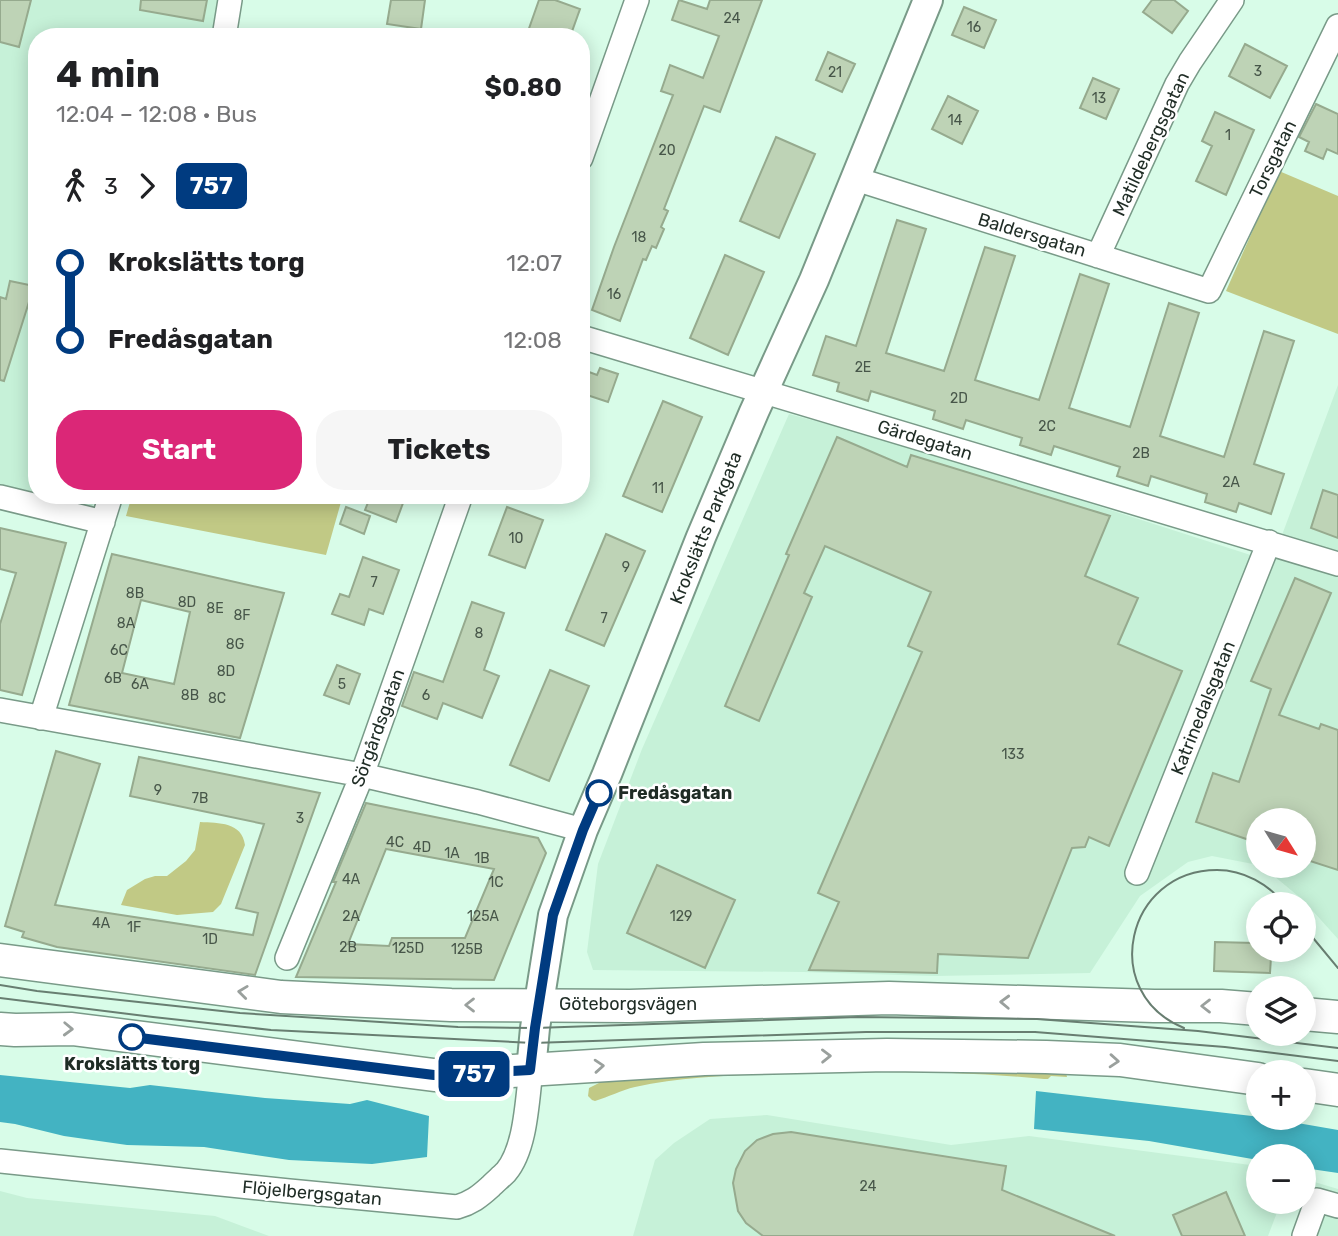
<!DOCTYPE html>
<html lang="en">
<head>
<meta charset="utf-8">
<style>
  body { margin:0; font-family:Rubik,sans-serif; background:#f6f6f6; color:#202124; height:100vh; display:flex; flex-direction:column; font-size:26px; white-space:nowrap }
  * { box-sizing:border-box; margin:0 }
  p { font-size:23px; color:#757577 }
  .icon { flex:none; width:38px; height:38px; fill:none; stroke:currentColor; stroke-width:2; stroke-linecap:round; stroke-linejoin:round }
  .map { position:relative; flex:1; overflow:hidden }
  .drawer { position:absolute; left:28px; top:28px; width:562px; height:476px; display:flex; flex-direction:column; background:#fff; border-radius:28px; box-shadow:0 4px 18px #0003 }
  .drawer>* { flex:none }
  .badge { padding:0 14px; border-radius:10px; font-size:24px; line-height:46px }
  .needle { width:46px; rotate:127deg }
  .fabs { position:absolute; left:1246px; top:808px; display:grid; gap:14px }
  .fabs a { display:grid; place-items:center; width:70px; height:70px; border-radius:50%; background:#fff; box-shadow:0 4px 18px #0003; font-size:35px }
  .map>.badge { position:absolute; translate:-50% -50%; box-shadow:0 0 0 4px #fff }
  .legs { display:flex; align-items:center; gap:10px; height:77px; padding:0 28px; font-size:23px }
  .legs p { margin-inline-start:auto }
  .headline { display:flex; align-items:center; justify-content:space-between; height:119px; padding:0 28px }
  h1 { font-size:38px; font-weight:700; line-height:52px }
  .cta { display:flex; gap:14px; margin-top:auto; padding:14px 28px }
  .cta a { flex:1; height:80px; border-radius:28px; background:#db2777; color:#fff; font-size:28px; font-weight:700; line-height:80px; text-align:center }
  .cta a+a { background:#f6f6f6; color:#202124 }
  ul { padding:0 28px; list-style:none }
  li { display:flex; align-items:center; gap:24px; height:77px; font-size:26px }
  li i { display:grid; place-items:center; width:10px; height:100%; margin:0 9px; background:currentColor }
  li i::after { content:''; width:18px; height:18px; margin:-9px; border:5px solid; border-radius:50%; background:#fff }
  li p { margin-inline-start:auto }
  li:first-child i { background:linear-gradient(#0000 50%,currentColor 0) }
  li:last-child i { background:linear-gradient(currentColor 50%,#0000 0) }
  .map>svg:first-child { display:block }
  .built { fill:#c6f1d8 }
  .green { fill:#c1c985 }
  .water { fill:#43b3c2 }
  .building { fill:#bed3b6; stroke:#96aa8e; stroke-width:2; fill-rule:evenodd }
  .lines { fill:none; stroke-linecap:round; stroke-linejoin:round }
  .minor-casing { stroke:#799a88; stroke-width:26 }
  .tertiary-casing { stroke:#799a88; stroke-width:32 }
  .secondary-casing { stroke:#799a88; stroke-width:35 }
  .minor { stroke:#fff; stroke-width:23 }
  .tertiary { stroke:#fff; stroke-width:28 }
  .secondary { stroke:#fff; stroke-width:32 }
  .tram { stroke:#687e71; stroke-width:2 }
  .oneway { stroke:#9aa09d }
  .line-1-casing { stroke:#fff; stroke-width:16 }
  .line-1 { stroke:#003b80; stroke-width:10 }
  .stop-1-dot { fill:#fff; stroke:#003b80; stroke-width:3.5 }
  .labels { text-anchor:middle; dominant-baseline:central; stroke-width:5; stroke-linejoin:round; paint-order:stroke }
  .number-label { font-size:14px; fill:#475649 }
  .street-label { font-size:18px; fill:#1f2c25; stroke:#fff }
  .stop-label { font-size:18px; font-weight:bold; fill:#1f2c25; stroke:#fff; text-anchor:start }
</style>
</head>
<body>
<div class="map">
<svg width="1338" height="1236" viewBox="0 0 1338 1236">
  <rect width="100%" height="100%" fill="#d8fce8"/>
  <path class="built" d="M0,0h221l-7,37h-177v458h59l-5,15 -91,-19z
    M1338,385v554l-35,-39 -41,-34h42v-45h-46v44l-46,-9 -24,6 -48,34 -50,77 -155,3 -132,-4 -210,-2 -6,-18 11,-88 44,-115 147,-335 125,33 349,112 19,-24z
    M767,1115l184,30 78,-9 229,30v36h23l-13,34h-635l22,-76 19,-17 36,-24z
    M1311,1181l27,8v47h-46z
    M0,1191l27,7 188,18 54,20h-269z"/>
  <path class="green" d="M1279,171l59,25v138l-112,-43z
    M132,495h211l-17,60 -200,-39z
    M200,822c19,1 42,0 45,23l-24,59 -8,8 -36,3 -56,-10 6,-15 18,-11 10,-3h12l19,-15 9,-11z
    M796,1065l270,8 1,4 -16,-1 -3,3h-4c-79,-8 -159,-8 -239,-6 -57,2 -114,2 -170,14 -14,3 -26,10 -40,14l-3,-1 -4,-4 1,-8 14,-7z"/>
  <path class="water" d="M0,1075l130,13 20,-3 115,13 85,6 17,-4 62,16 -2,41 -55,7 -83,-4 -85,-13 -77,-2 -63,-9 -49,-12 -15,-2z
    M1036,1091l216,25 6,1v1h10l70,12v43l-34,-5v-11h-46v3l-109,-19 -115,-12z"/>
  <path class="building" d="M0,0h31l-12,47 -19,-5z
    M141,0h66l-4,21 -63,-11z
    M391,0h34l-4,29 -34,-5z
    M539,0h16l25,9 -10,28h-44z
    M679,0l28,9 3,-9h52l-42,112 -16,-6 -40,103 4,2 -7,16 3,2 -8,19 -4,-2 -6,14 -3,-1 -23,62 -28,-11 22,-63 59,-152 -12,-4 9,-26 33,13 16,-42 -47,-16z
    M1152,0h22l14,11 -16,22 -29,-21z
    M964,7l32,13 -12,28 -32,-13z
    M1245,44l42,22 -17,32 -41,-22z
    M828,52l27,12 -13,28 -26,-12z
    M1093,78l26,11 -13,30 -26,-11z
    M948,96l30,15 -16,33 -30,-15z
    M1316,104l22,10v40l-11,-5 -4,10 -18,-8 4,-9 -10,-5z
    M1215,112l39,18 -28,65 -30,-14 16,-35 -10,-5z
    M776,137l39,17 -36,84 -39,-17z
    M897,220l29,9 -40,124 58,18 41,-124 30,9 -40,124 64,20 41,-126 29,10 -40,124 61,19 39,-124 30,10 -39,123 64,21 40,-126 30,10 -40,123 30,10 -13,40 -32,-11 -3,9 -31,-10 2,-8 -56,-18 -3,10 -31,-10 3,-9 -66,-21 -3,9 -31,-10 2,-7 -56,-18 -3,9 -30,-10 2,-8 -64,-20 -3,10 -31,-10 2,-8 -26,-8 13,-39 30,10z
    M725,255l39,17 -36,83 -38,-17z
    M10,281l24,5 -30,95 -4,-1v-83l6,2z
    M600,368l18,6 -10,28 -27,-9v-24l16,6z
    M663,401l39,16 -40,95 -39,-16z
    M837,437l70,30 4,-12 199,61 -25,60 53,22 -20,46 64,27 -73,175 -20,-9 -4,10 -13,1 -44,110 -90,-4 -1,19 -128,-3 30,-68 -21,-9 104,-241 -14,-6 23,-54 -106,-46 -21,47 8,4 -53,124 -34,-15 64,-151 -3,-1z
    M1323,490l15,5v43l-27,-10z
    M371,495h35l-10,27 -31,-12z
    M346,507l24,9 -6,18 -24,-10z
    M507,507l36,13 -18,48 -36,-13z
    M0,528l66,15 -44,152 -22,-5v-66l16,-51 -16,-4z
    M606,534l39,17 -41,95 -38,-16z
    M112,554l172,39 -44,145 -171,-33zM141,600l49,12 -16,72 -52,-11z
    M363,557l36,13 -16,44 -14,-5 -5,16 -32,-11 8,-20 9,3z
    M1295,578l36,15 -52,122 40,14 2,-5 17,6v140l-34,-11v-38h-46v22l-62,-21 17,-49 26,9 32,-93 -20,-8z
    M472,602l32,11 -20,57 15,6 -17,42 -39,-15 -6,16 -35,-13 12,-34 29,10z
    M337,665l23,9 -11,30 -25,-9z
    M550,670l39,16 -40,95 -39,-16z
    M56,751l44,13 -45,141 198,30 5,-22 -22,-5 28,-84 -134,-28 9,-39 181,36 -65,182 -198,-28 -35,-10 2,-5 -19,-6z
    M366,803l172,35 8,15 -52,127 -198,-3 40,-95h-3zM386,849l108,20 -29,69h-73l-3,8 -41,-2z
    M657,865l78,35 -30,68 -78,-35z
    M1215,942l40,1v5l16,9 -1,16 -56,-2z
    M791,1132l215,34 -4,24 113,46h-352l-17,-13 -8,-12 -5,-28 3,-14 9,-18 12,-11 16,-6z
    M1226,1192l19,44h-63l-9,-21z"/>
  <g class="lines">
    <g class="minor-casing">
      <path id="minor" d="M224,37l6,-37
        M581,158l56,-158
        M856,179l353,112 129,-265
        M1098,256l79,-172 13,-22 42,-62
        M581,337l757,227
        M0,497l103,25
        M0,710l362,65 116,27 105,28
        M41,718l70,-223
        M1137,873l132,-331
        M287,958l75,-183 99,-280
        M0,1161l289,30 168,16c14,-4 22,-10 33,-20 5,-5 11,-10 16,-15 20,-24 21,-71 25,-102
        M1304,1236l13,-36 21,6"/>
    </g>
    <g class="tertiary-casing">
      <path id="tertiary" d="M531,1070l4,-42 18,-113 30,-85 24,-56 94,-237 53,-125 60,-132 114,-280"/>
    </g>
    <g class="secondary-casing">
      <path id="secondary" d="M0,960l281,37 170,8 179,1 259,-8 265,8h67l37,3
        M1304,1014l34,3
        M0,1029l15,1 57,-1 362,46h15l255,-16 183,-4 159,2 74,3 138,19
        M1304,1085l34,5"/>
    </g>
    <use href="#minor" class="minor"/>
    <use href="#tertiary" class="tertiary"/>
    <use href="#secondary" class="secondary"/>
    <path class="tram" d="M1304,927l34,41
      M0,985l37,6 203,22 218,14 77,1 323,-11 179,2 161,12 140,17
      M0,998l153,19 118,13 262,13 333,-11h169l190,15 113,14
      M1184,1028c-86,-35 -58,-158 33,-158 27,0 51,14 69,35"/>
  </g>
  <defs><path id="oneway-chevron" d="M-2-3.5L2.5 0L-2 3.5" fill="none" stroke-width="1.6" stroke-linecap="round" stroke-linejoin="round" transform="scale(1.75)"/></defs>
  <g class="oneway">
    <use href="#oneway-chevron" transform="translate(243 992) rotate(-173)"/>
    <use href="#oneway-chevron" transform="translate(1005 1002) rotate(-178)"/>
    <use href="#oneway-chevron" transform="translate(470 1005) rotate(180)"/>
    <use href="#oneway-chevron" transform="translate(1206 1006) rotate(-180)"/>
    <use href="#oneway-chevron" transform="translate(68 1029) rotate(2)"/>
    <use href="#oneway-chevron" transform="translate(826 1056) rotate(-1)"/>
    <use href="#oneway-chevron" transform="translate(1114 1061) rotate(4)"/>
    <use href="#oneway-chevron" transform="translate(599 1066) rotate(-4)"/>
  </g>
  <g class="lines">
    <g class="line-1-casing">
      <path id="line-1" d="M132,1037l302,38h15l81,-5 5,-42 18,-113 30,-85 16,-37"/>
    </g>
    <use href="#line-1" class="line-1"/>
  </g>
  <g class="stop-1-dot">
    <circle cx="599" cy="793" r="12"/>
    <circle cx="132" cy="1037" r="12"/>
  </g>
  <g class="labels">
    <g class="number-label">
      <text x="732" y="18">24</text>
      <text x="974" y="27">16</text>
      <text x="1258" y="71">3</text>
      <text x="835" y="72">21</text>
      <text x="1099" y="98">13</text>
      <text x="955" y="120">14</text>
      <text x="1228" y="135">1</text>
      <text x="667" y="150">20</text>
      <text x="639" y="237">18</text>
      <text x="614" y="294">16</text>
      <text x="863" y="367">2E</text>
      <text x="959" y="398">2D</text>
      <text x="1047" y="426">2C</text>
      <text x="1141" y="453">2B</text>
      <text x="1231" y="482">2A</text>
      <text x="658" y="488">11</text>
      <text x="516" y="538">10</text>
      <text x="626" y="567">9</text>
      <text x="374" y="582">7</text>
      <text x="135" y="593">8B</text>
      <text x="187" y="602">8D</text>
      <text x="215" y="608">8E</text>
      <text x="242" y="615">8F</text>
      <text x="604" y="618">7</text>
      <text x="126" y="623">8A</text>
      <text x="479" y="633">8</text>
      <text x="235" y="644">8G</text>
      <text x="119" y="650">6C</text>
      <text x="226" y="671">8D</text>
      <text x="113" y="678">6B</text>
      <text x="140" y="684">6A</text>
      <text x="342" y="684">5</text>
      <text x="190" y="695">8B</text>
      <text x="426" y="695">6</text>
      <text x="217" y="698">8C</text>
      <text x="1013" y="754">133</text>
      <text x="158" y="790">9</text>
      <text x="200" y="798">7B</text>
      <text x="300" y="818">3</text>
      <text x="395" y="842">4C</text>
      <text x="422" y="847">4D</text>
      <text x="452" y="853">1A</text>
      <text x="482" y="858">1B</text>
      <text x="351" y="879">4A</text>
      <text x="496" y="882">1C</text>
      <text x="351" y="916">2A</text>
      <text x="483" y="916">125A</text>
      <text x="681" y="916">129</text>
      <text x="101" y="923">4A</text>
      <text x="134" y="927">1F</text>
      <text x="210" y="939">1D</text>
      <text x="348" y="947">2B</text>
      <text x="408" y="948">125D</text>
      <text x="467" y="949">125B</text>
      <text x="868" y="1186">24</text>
    </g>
    <g class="street-label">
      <text transform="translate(1151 144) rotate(-65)">Matildebergsgatan</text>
      <text transform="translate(1273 159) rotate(-64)">Torsgatan</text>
      <text transform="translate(1032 235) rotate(17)">Baldersgatan</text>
      <text transform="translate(925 440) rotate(17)">Gärdegatan</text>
      <text transform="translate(706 528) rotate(-68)">Krokslätts Parkgata</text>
      <text transform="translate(1203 708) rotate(-68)">Katrinedalsgatan</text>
      <text transform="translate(378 728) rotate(-70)">Sörgårdsgatan</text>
      <text x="628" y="1004">Göteborgsvägen</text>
      <text transform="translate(312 1193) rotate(5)">Flöjelbergsgatan</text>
    </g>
    <g class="stop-label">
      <text x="618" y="793">Fredåsgatan</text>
      <text x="132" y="1064" text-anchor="middle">Krokslätts torg</text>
    </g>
  </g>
</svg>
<div class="fabs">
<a><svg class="needle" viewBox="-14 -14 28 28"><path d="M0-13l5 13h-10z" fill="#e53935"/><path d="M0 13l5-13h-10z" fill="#757577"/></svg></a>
<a><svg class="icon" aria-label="locate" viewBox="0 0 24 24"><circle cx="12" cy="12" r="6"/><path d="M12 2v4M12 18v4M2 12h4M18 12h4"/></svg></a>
<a><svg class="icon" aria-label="layers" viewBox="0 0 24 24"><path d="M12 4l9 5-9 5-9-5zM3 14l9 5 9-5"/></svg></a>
<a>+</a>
<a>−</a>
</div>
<b class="badge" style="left:474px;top:1074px;background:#003b80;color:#fff">757</b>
<section class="drawer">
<div class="headline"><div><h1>4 min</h1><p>12:04 – 12:08 · Bus</p></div><b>$0.80</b></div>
<div class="legs"><svg class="icon" aria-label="walk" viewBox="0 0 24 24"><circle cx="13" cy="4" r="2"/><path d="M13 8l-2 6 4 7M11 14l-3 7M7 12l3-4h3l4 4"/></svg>3<svg class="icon" aria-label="forward" viewBox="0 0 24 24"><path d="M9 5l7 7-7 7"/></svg><b class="badge" style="background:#003b80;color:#fff">757</b></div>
<ul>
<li><i style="color:#003b80"></i><b>Krokslätts torg</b><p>12:07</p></li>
<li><i style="color:#003b80"></i><b>Fredåsgatan</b><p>12:08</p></li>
</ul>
<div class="cta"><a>Start</a><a>Tickets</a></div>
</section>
</div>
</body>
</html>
